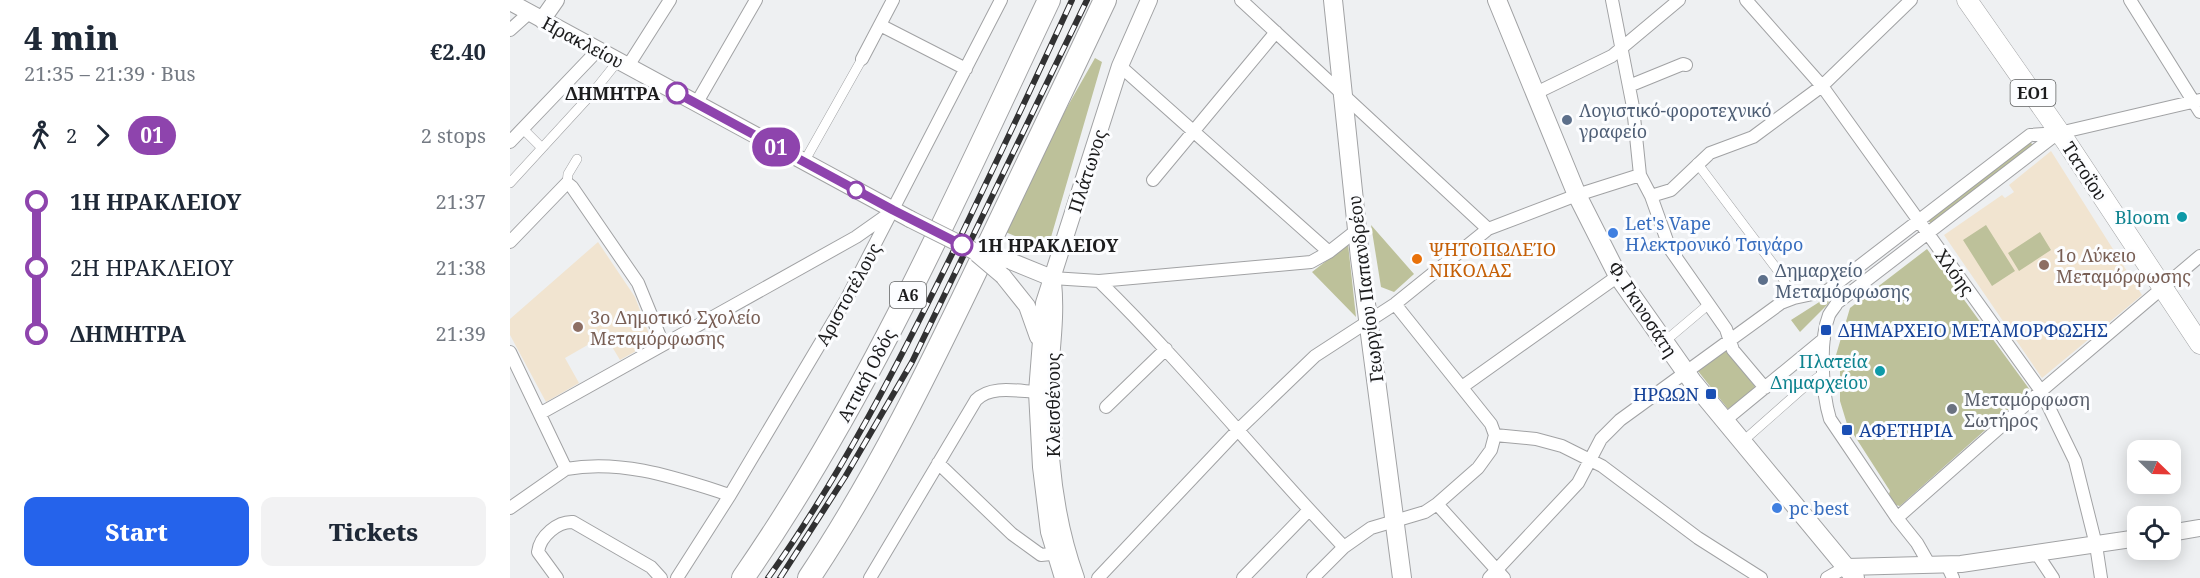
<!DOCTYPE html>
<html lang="en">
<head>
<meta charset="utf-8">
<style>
  body { margin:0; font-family:"Noto Serif",serif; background:#f2f2f3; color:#1f2937; height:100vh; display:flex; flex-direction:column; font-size:22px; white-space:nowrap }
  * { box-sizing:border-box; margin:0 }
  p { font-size:20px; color:#747a83 }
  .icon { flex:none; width:33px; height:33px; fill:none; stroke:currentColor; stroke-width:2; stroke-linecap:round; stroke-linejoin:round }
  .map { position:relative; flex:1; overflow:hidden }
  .side { display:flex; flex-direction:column; background:#fff; width:510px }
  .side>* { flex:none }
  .badge { padding:0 12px; border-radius:20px; font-size:21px; line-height:39px }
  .needle { width:39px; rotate:113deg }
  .tools { position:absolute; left:1617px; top:440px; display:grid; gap:12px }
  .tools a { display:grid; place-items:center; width:54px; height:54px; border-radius:12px; background:#fff; box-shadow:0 3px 15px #0003; font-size:30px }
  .map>.badge { position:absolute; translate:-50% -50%; box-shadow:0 0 0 3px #fff }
  .legs { display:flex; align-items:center; gap:9px; height:66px; padding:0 24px; font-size:20px }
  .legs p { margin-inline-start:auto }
  .headline { display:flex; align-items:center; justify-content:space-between; height:102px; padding:0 24px }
  h1 { font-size:33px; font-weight:800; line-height:45px }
  .action { display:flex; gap:12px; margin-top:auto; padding:12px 24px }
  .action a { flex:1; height:69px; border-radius:12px; background:#2563eb; color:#fff; font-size:24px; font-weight:800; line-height:69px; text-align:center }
  .action a+a { background:#f2f2f3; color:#1f2937 }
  ul { padding:0 24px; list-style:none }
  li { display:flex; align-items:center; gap:21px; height:66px; font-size:22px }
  li i { display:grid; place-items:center; width:9px; height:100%; margin:0 8px; background:currentColor }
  li i::after { content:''; width:15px; height:15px; margin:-8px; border:4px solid; border-radius:50%; background:#fff }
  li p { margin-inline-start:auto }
  li:first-child i { background:linear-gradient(#0000 50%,currentColor 0) }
  li:last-child i { background:linear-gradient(currentColor 50%,#0000 0) }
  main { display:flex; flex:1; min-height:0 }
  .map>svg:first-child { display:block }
  .education { fill:#f1e4d0 }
  .green { fill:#bdc19a }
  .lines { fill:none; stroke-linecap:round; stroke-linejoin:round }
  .pedestrian-casing { stroke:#a1a2a4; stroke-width:10 }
  .minor-casing { stroke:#a1a2a4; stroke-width:14 }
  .tertiary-casing { stroke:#a1a2a4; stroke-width:18 }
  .secondary-casing { stroke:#a1a2a4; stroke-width:20 }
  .primary-casing { stroke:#a1a2a4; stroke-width:21 }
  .motorway-casing { stroke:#a1a2a4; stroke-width:24 }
  .pedestrian { stroke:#fff; stroke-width:9 }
  .minor { stroke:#fff; stroke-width:12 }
  .tertiary { stroke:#fff; stroke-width:16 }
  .secondary { stroke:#fff; stroke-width:18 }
  .primary { stroke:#fff; stroke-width:20 }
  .motorway { stroke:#fff; stroke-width:22 }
  .rail-casing { stroke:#313132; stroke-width:6 }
  .rail { stroke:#fcfdff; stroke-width:4; stroke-dasharray:11; stroke-linecap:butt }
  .tertiary-bridge-casing { stroke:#a1a2a4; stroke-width:18; stroke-linecap:butt }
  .tertiary-bridge { stroke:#fff; stroke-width:16 }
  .line-1-casing { stroke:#fff; stroke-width:14 }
  .line-1 { stroke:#8e44ad; stroke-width:9 }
  .stop-1-dot { fill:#fff; stroke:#8e44ad; stroke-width:3 }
  .service-dot { fill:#5c6f8a; stroke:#fcfdff; stroke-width:2 }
  .culture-dot { fill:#0f9aa8; stroke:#fcfdff; stroke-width:2 }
  .shop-dot { fill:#3f7fe0; stroke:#fcfdff; stroke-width:2 }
  .food-dot { fill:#e8710a; stroke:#fcfdff; stroke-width:2 }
  .education-dot { fill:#8d6e63; stroke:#fcfdff; stroke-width:2 }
  .transit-dot { fill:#1a4fb4; stroke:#fcfdff; stroke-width:2 }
  .worship-dot { fill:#6b7280; stroke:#fcfdff; stroke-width:2 }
  .labels { text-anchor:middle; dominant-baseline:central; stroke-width:6; stroke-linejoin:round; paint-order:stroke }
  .shield { fill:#fcfdff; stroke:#5f6061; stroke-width:1.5 }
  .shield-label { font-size:16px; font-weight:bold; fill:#1c1c1d }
  .street-label { font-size:18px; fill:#1c1c1d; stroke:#fcfdff }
  .stop-label { font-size:18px; font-weight:bold; fill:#1c1c1d; stroke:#fcfdff; text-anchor:end }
  .service-label { font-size:18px; fill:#4e5e75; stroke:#fcfdff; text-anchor:start }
  .culture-label { font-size:18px; fill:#0d838f; stroke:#fcfdff; text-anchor:end }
  .shop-label { font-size:18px; fill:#366cbe; stroke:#fcfdff; text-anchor:start }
  .food-label { font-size:18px; fill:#c56008; stroke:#fcfdff; text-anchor:start }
  .education-label { font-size:18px; fill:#785e54; stroke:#fcfdff; text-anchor:start }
  .transit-label { font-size:18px; fill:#164399; stroke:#fcfdff; text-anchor:start }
  .worship-label { font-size:18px; fill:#5b616d; stroke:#fcfdff; text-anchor:start }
</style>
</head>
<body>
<main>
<section class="side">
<div class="headline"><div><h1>4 min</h1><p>21:35 – 21:39 · Bus</p></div><b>€2.40</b></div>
<div class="legs"><svg class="icon" aria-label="walk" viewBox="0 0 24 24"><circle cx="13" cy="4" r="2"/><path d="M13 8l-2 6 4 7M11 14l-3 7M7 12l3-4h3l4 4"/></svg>2<svg class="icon" aria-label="forward" viewBox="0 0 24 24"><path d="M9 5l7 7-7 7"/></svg><b class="badge" style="background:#8e44ad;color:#fff">01</b><p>2 stops</p></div>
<ul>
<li><i style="color:#8e44ad"></i><b>1Η ΗΡΑΚΛΕΙΟΥ</b><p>21:37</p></li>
<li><i style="color:#8e44ad"></i><span>2Η ΗΡΑΚΛΕΙΟΥ</span><p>21:38</p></li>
<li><i style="color:#8e44ad"></i><b>ΔΗΜΗΤΡΑ</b><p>21:39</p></li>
</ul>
<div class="action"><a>Start</a><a>Tickets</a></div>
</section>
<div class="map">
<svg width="1690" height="578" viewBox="0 0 1690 578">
  <rect width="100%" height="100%" fill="#eef0f2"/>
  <path class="education" d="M1541,151l91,144 -100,83 -98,-143 58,-40 3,3 9,-6 -5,-7z
    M88,242l37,55 17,45 -32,18 -15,-25 -40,23 14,25 -33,19 -36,-67v-16z"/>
  <path class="green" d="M585,58l7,4 -53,182 -27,-5 -19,-8 54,-106z
    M1520,142l3,3 -102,79 -3,-4z
    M861,225l43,49 -20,18 -13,-5z
    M1476,225l29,46 -23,15 -29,-46z
    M1530,232l11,18 -32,21 -11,-18z
    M838,244l8,73 -44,-45z
    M1417,249l103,141 -130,116 -5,-1 -6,-11 1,-3 -43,-67 -7,-23v-44l-4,-2 14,-47z
    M1314,299l5,3 -1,2 -28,28 -9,-12z
    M1216,349l30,39 -28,21 -30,-38z"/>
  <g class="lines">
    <g class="pedestrian-casing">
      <path id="pedestrian" d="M84,91l24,-30
        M13,129l19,19
        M294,162l58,-103
        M1187,163l82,109 15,26
        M0,183l77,-84
        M57,183l1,-9 9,-15
        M1154,342l45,-38
        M1232,442l60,-53 22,-16"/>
    </g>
    <g class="minor-casing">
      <path id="minor" d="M731,0l247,229
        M1102,0l21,107 7,68 11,21 19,53 56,80 7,21 32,38
        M1236,0l76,86 219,305 34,70 21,84 5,33
        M1620,0l70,112
        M370,25l86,44
        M0,30l19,-17
        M352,59l31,-59
        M118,66l42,-66
        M610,66l209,186
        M1119,86l54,-22 3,1
        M1026,93l76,-37 67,-56
        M186,104l60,-104
        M0,142l88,-92
        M643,180l123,-148
        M1141,196l20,-6 39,-37 43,-16 69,-51 89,-86
        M0,242l57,-59 5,4 66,96 25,61
        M542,278l47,3 212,-19 18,-10 28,-22
        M589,281c86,84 162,179 245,266
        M885,304l96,120 4,11
        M0,352l56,117
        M952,387l156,-111
        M596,407l60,-58
        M31,413l315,-176 34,-24
        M1214,421l100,-82
        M985,435l41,4 26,7 40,20 96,72 63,40
        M428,463l74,71 29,21 20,-2
        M927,504l67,74
        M0,508l56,-39c57,-10 110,9 164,26
        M1387,518l144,-127 159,-135
        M1527,554l16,24
        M1419,564l-12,-21 -20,-25 -67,-99c-8,-26 -11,-78 -1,-104 2,-4 6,-8 8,-12l221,-170
        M1437,565l6,13
        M47,578l-19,-26c2,-16 20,-31 35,-30l78,45 10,11
        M167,578l53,-83 116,-195 155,-300
        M360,578l106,-178c15,-15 41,-9 61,-8
        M588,578l139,-147 78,-75 80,-52 93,-75 89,-34 63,-20
        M733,578l66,-68
        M803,578l31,-31 27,-19 54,-16 12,-8 41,-36 13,-18 4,-15
        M979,578l89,-95 23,-44 19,-19 161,-117 13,-5 33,-7 203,-156 29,-2 141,-33
        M1317,578l19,-11"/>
    </g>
    <g class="tertiary-casing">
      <path id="tertiary" d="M0,2l400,217
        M32,20l14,-20
        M498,260l44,18
        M493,276l24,30 11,31
        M543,282c4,37 -3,73 -4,110 -1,62 6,128 27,186
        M1660,533l30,-5
        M1336,567l115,-3 177,-26
        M553,578l-14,-46 -8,-65 -4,-75 7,-89 76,-237 29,-66"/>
    </g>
    <g class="secondary-casing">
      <path id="secondary" d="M823,0l27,258 42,320
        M987,0l80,195 41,81 74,105 163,197"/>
    </g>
    <g class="primary-casing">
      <path id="primary" d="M1457,0l100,143 133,201"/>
    </g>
    <g class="motorway-casing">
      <path id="motorway" d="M233,578c125,-180 213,-381 306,-578
        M299,578c68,-102 122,-213 175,-324 40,-84 81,-169 121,-254"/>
    </g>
    <use href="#pedestrian" class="pedestrian"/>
    <use href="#minor" class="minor"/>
    <use href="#tertiary" class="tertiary"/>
    <use href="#secondary" class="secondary"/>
    <use href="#primary" class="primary"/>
    <use href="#motorway" class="motorway"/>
    <g class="rail-casing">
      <path id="rail" d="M258,578c74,-104 132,-217 188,-332 39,-81 78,-163 116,-246
        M270,578l65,-101 67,-115 175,-362"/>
    </g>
    <use href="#rail" class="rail"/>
    <g class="tertiary-bridge-casing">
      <path id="tertiary-bridge" d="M400,219l64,32 34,9
        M467,254l26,22"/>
    </g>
    <use href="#tertiary-bridge" class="tertiary-bridge"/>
  </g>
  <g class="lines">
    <g class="line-1-casing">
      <path id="line-1" d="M167,93l216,117 69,35"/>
    </g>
    <use href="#line-1" class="line-1"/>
  </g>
  <g class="stop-1-dot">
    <circle cx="167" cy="93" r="10"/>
    <circle cx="346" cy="190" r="8"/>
    <circle cx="452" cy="245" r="10"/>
  </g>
  <g class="service-dot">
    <circle cx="1057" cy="120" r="6"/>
    <circle cx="1253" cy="280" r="6"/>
  </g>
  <g class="culture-dot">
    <circle cx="1672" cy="217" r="6"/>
    <circle cx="1370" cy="371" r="6"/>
  </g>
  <g class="shop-dot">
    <circle cx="1103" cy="233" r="6"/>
    <circle cx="1267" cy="508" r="6"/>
  </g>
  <circle class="food-dot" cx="907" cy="259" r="6"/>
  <g class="education-dot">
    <circle cx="1534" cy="265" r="6"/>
    <circle cx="68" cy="327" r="6"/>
  </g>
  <g class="transit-dot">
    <rect x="1310" y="324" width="12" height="12" rx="3"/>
    <rect x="1195" y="388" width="12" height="12" rx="3"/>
    <rect x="1331" y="424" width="12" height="12" rx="3"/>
  </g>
  <circle class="worship-dot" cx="1442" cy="409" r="6"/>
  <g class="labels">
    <g class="shield">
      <rect x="1500.5" y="80" width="45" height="26" rx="4.5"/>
      <rect x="380" y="282" width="36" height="26" rx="4.5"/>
    </g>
    <g class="shield-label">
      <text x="1523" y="93">ΕΟ1</text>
      <text x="398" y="295">Α6</text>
    </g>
    <g class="street-label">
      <text transform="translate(73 42) rotate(28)">Ηρακλείου</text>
      <text transform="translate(577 171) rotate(-72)">Πλάτωνος</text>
      <text transform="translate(1575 171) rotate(57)">Τατοΐου</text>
      <text transform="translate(1445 272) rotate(54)">Χλόης</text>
      <text transform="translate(855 289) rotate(-97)">Γεωργίου Παπανδρέου</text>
      <text transform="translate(338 294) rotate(-61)">Αριστοτέλους</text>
      <text transform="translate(1133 309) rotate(57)">Φ. Γκινοσάτη</text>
      <text transform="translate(356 375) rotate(-62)">Αττική Οδός</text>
      <text transform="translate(543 405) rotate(-90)">Κλεισθένους</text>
    </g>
    <g class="stop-label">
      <text x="150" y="93">ΔΗΜΗΤΡΑ</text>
      <text x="468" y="245" text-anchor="start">1Η ΗΡΑΚΛΕΙΟΥ</text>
    </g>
    <g class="service-label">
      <text x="1069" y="110">Λογιστικό-φοροτεχνικό<tspan x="1069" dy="21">γραφείο</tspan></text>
      <text x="1265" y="270">Δημαρχείο<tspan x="1265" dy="21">Μεταμόρφωσης</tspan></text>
    </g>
    <g class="culture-label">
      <text x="1660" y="217">Bloom</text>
      <text x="1358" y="361">Πλατεία<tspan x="1358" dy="21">Δημαρχείου</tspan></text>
    </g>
    <g class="shop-label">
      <text x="1115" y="223">Let's Vape<tspan x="1115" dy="21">Ηλεκτρονικό Τσιγάρο</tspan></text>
      <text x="1279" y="508">pc best</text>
    </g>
    <g class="food-label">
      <text x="919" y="249">ΨΗΤΟΠΩΛΕΊΟ<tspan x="919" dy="21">ΝΙΚΟΛΑΣ</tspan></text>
    </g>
    <g class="education-label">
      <text x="1546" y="255">1ο Λύκειο<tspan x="1546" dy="21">Μεταμόρφωσης</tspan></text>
      <text x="80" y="317">3ο Δημοτικό Σχολείο<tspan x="80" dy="21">Μεταμόρφωσης</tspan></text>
    </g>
    <g class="transit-label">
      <text x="1328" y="330">ΔΗΜΑΡΧΕΙΟ ΜΕΤΑΜΟΡΦΩΣΗΣ</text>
      <text x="1189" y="394" text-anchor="end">ΗΡΩΩΝ</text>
      <text x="1349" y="430">ΑΦΕΤΗΡΙΑ</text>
    </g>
    <g class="worship-label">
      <text x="1454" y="399">Μεταμόρφωση<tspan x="1454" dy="21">Σωτήρος</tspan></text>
    </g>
  </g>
</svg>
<div class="tools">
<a><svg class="needle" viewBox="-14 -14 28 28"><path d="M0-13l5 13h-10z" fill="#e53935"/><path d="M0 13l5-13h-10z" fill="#747a83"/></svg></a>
<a><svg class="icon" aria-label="locate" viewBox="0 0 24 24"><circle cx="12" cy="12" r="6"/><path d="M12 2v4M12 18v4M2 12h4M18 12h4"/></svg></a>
</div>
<b class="badge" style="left:266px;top:147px;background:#8e44ad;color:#fff">01</b>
</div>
</main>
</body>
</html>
